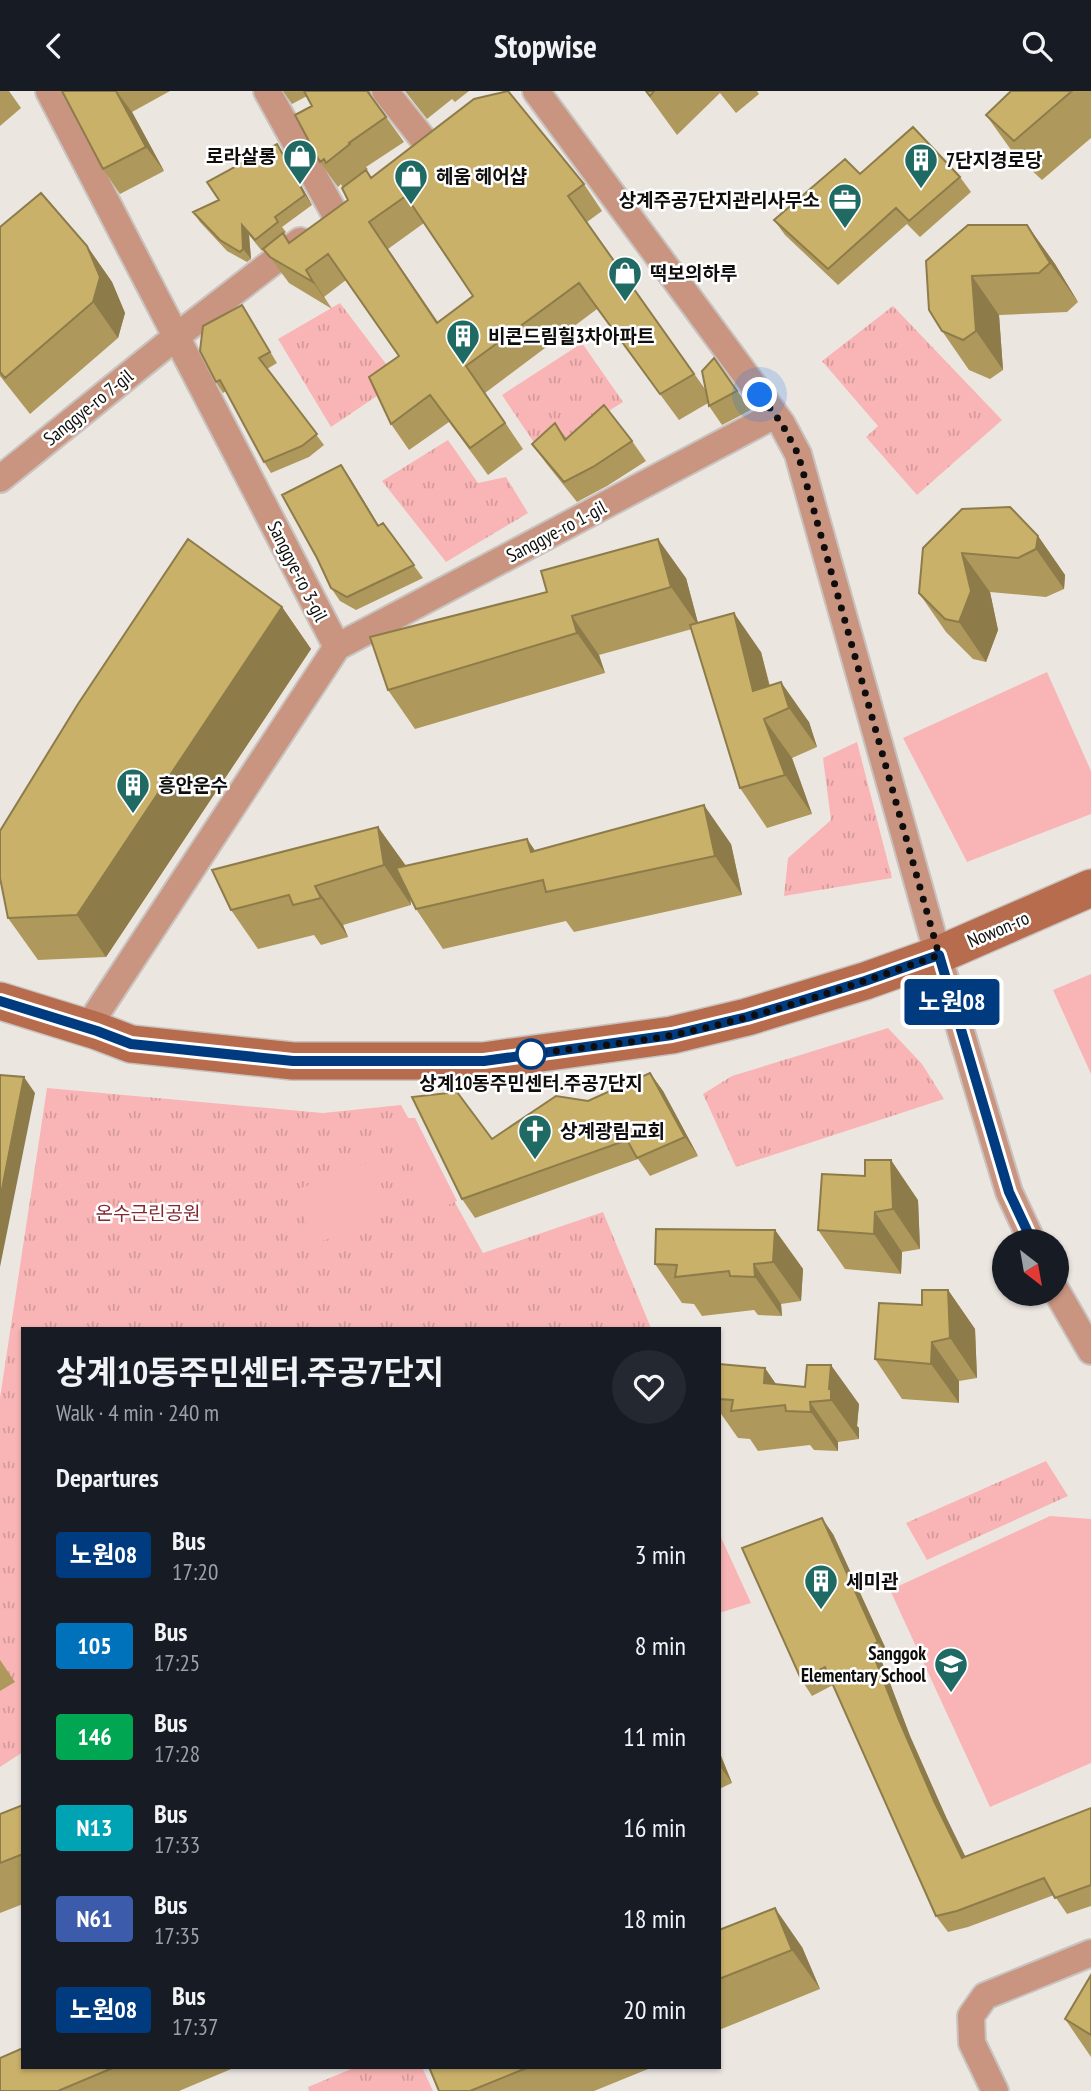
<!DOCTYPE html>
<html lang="en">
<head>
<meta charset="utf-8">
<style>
  body { margin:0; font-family:"PT Sans Narrow","Noto Sans KR",sans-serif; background:#242831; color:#f1f3f6; height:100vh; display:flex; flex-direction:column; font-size:26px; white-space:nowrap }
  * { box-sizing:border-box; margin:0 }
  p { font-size:23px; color:#9ea1a6 }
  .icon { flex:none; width:38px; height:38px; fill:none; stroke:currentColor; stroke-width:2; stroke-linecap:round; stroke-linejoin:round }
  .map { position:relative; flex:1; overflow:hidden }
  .details { position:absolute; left:21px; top:1236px; width:700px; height:742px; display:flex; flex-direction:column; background:#171b24; border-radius:0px; box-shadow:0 2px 5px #0004 }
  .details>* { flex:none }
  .badge { padding:0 14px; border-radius:5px; font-size:24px; line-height:46px }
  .needle { width:46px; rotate:149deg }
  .tools { position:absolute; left:992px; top:1138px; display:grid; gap:14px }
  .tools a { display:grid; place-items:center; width:77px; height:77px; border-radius:50%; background:#171b24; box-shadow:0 2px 5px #0004; font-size:35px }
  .you { position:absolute; width:35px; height:35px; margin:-18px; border:5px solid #fff; border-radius:50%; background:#1a73e8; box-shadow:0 0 0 10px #1a73e833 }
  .map>.badge { position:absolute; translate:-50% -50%; box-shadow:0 0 0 4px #fff }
  h2 { padding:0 35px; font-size:26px; line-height:63px }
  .round { display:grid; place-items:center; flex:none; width:74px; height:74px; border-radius:37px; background:#242831 }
  .headline { display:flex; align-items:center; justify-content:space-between; height:119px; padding:0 35px }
  h1 { font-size:33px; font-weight:700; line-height:52px }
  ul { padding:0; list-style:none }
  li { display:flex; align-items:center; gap:21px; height:91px; padding:0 35px }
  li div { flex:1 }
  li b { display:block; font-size:26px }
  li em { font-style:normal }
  li .badge { min-width:77px; font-weight:700; text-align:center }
  header { display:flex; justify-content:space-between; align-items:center; height:91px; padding:0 35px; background:#171b24; font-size:32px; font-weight:700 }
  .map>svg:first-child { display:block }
  .park { fill:url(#park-tufts) }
  .pitch { fill:#f9b5b5 }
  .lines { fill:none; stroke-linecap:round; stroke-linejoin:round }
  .minor-casing { stroke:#c9c3bf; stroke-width:30 }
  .secondary-casing { stroke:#c9c3bf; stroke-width:40 }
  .minor { stroke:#c99581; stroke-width:26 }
  .secondary { stroke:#b76c4d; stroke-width:37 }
  .wall { fill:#ae985b; fill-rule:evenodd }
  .shaded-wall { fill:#8d7c4a }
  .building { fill:#cab16a; stroke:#8d7c4a; stroke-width:2; fill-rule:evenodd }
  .line-casing { stroke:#fff; stroke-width:16 }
  .line { stroke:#003b80; stroke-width:10 }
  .walk { stroke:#100e0c; stroke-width:7; stroke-dasharray:0 12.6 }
  .stop-dot { fill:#fff; stroke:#003b80; stroke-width:3.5 }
  .labels { text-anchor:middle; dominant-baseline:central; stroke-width:5; stroke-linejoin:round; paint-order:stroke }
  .poi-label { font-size:19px; font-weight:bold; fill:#100e0c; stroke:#fff; text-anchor:start }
  .street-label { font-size:19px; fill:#100e0c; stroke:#fff }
  .stop-label { font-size:19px; font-weight:bold; fill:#100e0c; stroke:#fff }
  .park-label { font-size:19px; fill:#832731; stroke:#fff }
</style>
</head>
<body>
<header><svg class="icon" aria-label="back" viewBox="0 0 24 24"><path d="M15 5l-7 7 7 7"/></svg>Stopwise<svg class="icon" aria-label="search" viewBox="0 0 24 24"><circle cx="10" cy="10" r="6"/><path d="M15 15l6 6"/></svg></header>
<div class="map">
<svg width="1091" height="2000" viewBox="0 0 1091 2000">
  <defs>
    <pattern id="park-tufts" width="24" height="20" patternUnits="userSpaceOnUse" patternTransform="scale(1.75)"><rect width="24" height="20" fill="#f9b5b5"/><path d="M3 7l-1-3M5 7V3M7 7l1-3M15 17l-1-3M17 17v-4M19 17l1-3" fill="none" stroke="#d49a9a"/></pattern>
  </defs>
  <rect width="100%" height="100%" fill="#ece6e1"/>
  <path class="park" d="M340,212l59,78 -68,46 -53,-88z
    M893,215l109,114 -85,75 -51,-58 12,-11 -56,-65z
    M582,252l41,59 -82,51 -39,-58z
    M448,349l30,43 28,-6 22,36 -82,49 -64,-81z
    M857,651l35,136 -108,18 4,-38 43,-38 -8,-62z
    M888,937l34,36 22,35 -208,68 -33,-73 29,-18z
    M47,997l276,25 78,-8 82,148 120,-41 48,116h-628v424l-23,15v-369z
    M1046,1370l22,35 -141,64 -21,-37z
    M356,1976h66l11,24h-124l-1,-4z"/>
  <path class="pitch" d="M1047,581l44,99v43l-124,48 -64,-124z
    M1091,883v100l-38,-84z
    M389,1027h26l42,83 -23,10z
    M373,1070l18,53 -76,30 -22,-53z
    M1050,1425l41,3v244l-101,44 -100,-217z
    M719,1442l32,70 -32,10z"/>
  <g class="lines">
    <g class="minor-casing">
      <path id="minor" d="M49,0l288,556
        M267,0l68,123
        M385,0l42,53
        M536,0l246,333 16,30 140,501 71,237 23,49
        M0,388l177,-143 123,-95
        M87,937l250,-381 438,-232
        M1057,1201l34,59
        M995,2000l-23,-48 -1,-27 14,-20 106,-43"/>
    </g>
    <g class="secondary-casing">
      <path id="secondary" d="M0,910l97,30 34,13 162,17h190l189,-26 75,-18 118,-36 73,-26 153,-67"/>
    </g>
    <use href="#minor" class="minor"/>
    <use href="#secondary" class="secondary"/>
  </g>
  <path class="wall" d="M0,0h9l12,17 -21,18z
    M62,0h108l-38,21 32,59 -44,23 -17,-25z
    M283,0h87l1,5 33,46 -38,25 2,2 -2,1 6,8 212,6 18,27 -15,11 118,167 9,-31 37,52 -29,15 -13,-19 -1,-3 -29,17 -82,-111 -112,84 38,56 -35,26 -39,-53 -40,28 -18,-26 8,-68 -53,-76 -22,17 8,12 -43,-26 -25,-34 -2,2 -13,-16 2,24 -4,3 -20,-11 -27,-29 -7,-10 26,-12 65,-45 28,50 -30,22 4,5 -2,2 6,8 58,-42 -7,-16 -3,3 -18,-25 -8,-56 -5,-10 -15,8zM424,132l49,73 -35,26 -50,-73z
    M405,0h64l-14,11 -3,-3 -25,20z
    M645,0h112l2,3 -23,19 -16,-20 -43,42z
    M1011,0h80v47l-49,42 -28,-26 -28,-39z
    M860,83l100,3 11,15 -51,45 -13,-13 -69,61 -53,-50 -11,-15z
    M1027,134l28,39 23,38 -11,10 -68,3 4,55 -13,9 -21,-9 -27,-39 -13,-21z
    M0,136l87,19 25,36 13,31 -7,25 -88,76 -30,-38z
    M242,214l35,58 -10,6 57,76 -15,12 -38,16 -7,-11 -38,-71 -3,2 -7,-11z
    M555,332l12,16 65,2 14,20 -39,25 -30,16 -31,-39 -14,-19z
    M341,374l38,61 4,-3 40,55 -67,32 -16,-9 -9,-13z
    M1038,445l27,39 -1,14 -18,8 -56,-5 8,38 -12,32 -13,-3 -27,-27 -27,-39 4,-45z
    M686,487l12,45 63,29 9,34 39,36 8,25 -25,11 20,56 -45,14 -27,-40 -48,-159 -93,26 6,18 -190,56 -27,-39 -18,-53z
    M282,516l29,42 -205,308 -68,3 -30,-42z
    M378,736l28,39 121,-27 8,12 196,-7 11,51 -168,37 -8,-11 -123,28 -27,-40 -6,-10 1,6 -68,20 5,12 -27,8 -7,-10 -56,14 -27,-39z
    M650,982l13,18 35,65 -48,20 -12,-17 -163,59 -13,-19 30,-60 96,-38z
    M918,1109l2,49 -18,3 -1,22 -56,-5 -27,-39z
    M775,1139l28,39 -2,32 -20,3 1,12 -24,-1 -4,-5 -52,6 -8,-12 -12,-1 -27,-39z
    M948,1199l27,39 2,49 -18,3v22l-57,-4 -27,-40 47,-54z
    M719,1273l57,20 83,20 -2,22 2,2v11l-21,3v9l-24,-1 -4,-5 -52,6 -8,-12 -12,-1 -19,-27z
    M833,1443l57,124 -8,4 28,74 36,81 19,40 126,-49v98l-24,8 -13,-19 -86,32 -20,5 -12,-16 -103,-231 -21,11 -11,-17z
    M0,1569l15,22 -15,9z
    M719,1660l13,32 -13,6z
    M23,1714v99l-23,9v-99z
    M719,1839l83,17 18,42 -101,41z
    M1091,1884v82l-26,-38z
    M23,1976h213l-57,24h-179z
    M429,1976h224l-59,24h-155z"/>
  <path class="shaded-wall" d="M116,0l16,21 32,59 -18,-24z
    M277,53l7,11 28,50 -7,-10z
    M242,134l7,10 2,24 -8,-10z
    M1027,134l28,39 23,38 -28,-39z
    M87,155l25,36 13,31 -7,25 -25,-36z
    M306,179l26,39 -19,-27z
    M972,185l27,39 4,55 -27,-39z
    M341,374l9,13 37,61 -9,-13z
    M1038,445l27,39 -1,14 -28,-40z
    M658,448l28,39 13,49 -28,-40z
    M962,462l28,39 8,38 -12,32 -27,-40z
    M282,516l29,42 -205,308 -29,-42z
    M734,522l27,39 15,61 -23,-22z
    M572,525l27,39 6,18 -28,-40z
    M781,591l28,40 8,25 -28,-39z
    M764,628l28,39 20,56 -27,-39z
    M704,714l27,39 11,51 -27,-39z
    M378,736l28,39 5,39 -27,-40z
    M527,748l27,39 5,13 -28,-39z
    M315,795l28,39 5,12 -27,-39z
    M650,982l13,18 35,65 -13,-19z
    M24,986l11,16 -35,174v-68z
    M891,1069l27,40 2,49 -27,-40z
    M875,1121l27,40 -1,22 -27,-40z
    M775,1139l28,39 -2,32 -28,-39z
    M754,1173l27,40 1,12 -27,-39z
    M948,1199l27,39 2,49 -27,-40z
    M932,1251l27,39v22l-28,-39z
    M831,1274l28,39 -2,22 2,2v11l-28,-39 -2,-11z
    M765,1277l27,39 -7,-2 -21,-22z
    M810,1311l28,40v9l-27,-39z
    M822,1427l11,16 57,124 -12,-16z
    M870,1555l12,16 28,74 36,81 28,57 -12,-16 -28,-57 -35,-81z
    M719,1660l13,32 -13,-18z
    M775,1817l27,39 18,42 -28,-39z"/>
  <path class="building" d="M62,0h54l30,56 -43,22z
    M304,0h63l19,26 -37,26 1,1 -24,19 -2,-4 -4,3 -25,-47 17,-9z
    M508,0l76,93 -16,12 126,178 -34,20 -81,-111 -113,83 39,57 -35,25 -40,-53 -39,29 -22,-47 30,-21 -71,-102 -22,16 7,12 -43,-25 -7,-8 20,-16 6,10 59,-43 -6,-12 24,-18 5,8 103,-79zM406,105l67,100 -36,27 -68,-101z
    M646,0h8l-4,5z
    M1011,0h61l-58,50 -28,-26z
    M913,36l47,50 -51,44 -13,-13 -68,61 -54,-49 71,-61 15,15z
    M277,53l28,51 -30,22 3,5 -23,18 -13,-15 1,24 -3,3 -20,-12 -27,-28 26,-12 -12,-18z
    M41,102l46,53 13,31 -7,25 -88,76 -5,-6v-145z
    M968,134h59l23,38 -11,10 -67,3 4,55 -13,9 -21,-9 -13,-21 -3,-49z
    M242,214l28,47 -11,6 58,76 -15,12 -38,16 -44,-82 -4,2 -16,-31 3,-25z
    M714,267l23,33 -28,15 -7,-35z
    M604,314l28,36 -39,26 -29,15 -32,-38 23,-21 10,17z
    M341,374l37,61 5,-3 31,42 -67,32 -16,-9 -14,-30 -35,-63z
    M1010,416l28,29 -2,13 -18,9 -56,-5 9,38 -12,31 -14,-3 -26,-26 4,-45 39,-39z
    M188,448l94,68 -205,308 -69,3 -8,-40v-47l78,-127z
    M658,448l13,48 -99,29 5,17 -189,57 -18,-53 177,-45 -6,-21z
    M734,522l19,78 28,-9 8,26 -25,11 21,56 -45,13 -50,-163z
    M704,714l11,51 -169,36 -3,-12 -127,29 -20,-41 131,-29 4,13z
    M378,736l6,38 -69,21 6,12 -28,7 -4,-10 -58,15 -19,-40z
    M650,982l35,64 -48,21 -10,-18 -165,59 -50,-102 45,-5 35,47 64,-43 32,5z
    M0,984l24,2 -24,122z
    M865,1069h26l2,49 -18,3 -1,22 -56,-4 4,-56 43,2z
    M656,1138l119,1 -2,32 -19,2 1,13 -25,-1 -1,-5 -54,6 2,-12 -22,-1z
    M922,1199h26l2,48 -18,4 -1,22 -56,-5 4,-56 43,2z
    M719,1273l46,4 -1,15 41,4 2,-22h24l-2,24h2v11l-21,2 1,10 -25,-1 -1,-6 -54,6 2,-11 -14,-1z
    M822,1427l56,124 -8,4 29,74 35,81 28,57 129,-50v77l-36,13 -11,-20 -87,33 -21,5 -111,-249 -24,12 -59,-131z
    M23,1714v49l-23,9v-49z
    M775,1817l17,42 -73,29v-49z
    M1091,1884v60l-26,-16z
    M23,1957v19h92l-57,24h-58v-33z
    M429,1976h100l-59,24h-31z"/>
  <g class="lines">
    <g class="line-casing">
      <path id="line" d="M0,910l97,30 34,13 162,17h191l188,-26 75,-18 47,-14 71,-22 74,-26 70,237 23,49"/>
    </g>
    <use href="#line" class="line"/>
    <path class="walk" d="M531,963l-6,1c49,-7 100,-11 148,-20 91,-19 179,-49 266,-80l-141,-501 -16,-30 -22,-29"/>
  </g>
  <defs>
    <g id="shop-pin" transform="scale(1.75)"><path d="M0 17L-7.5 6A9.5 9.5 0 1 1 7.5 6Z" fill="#206a64" stroke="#fff"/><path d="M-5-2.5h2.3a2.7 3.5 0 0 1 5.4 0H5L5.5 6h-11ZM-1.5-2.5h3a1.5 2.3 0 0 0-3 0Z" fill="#fff"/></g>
    <g id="building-pin" transform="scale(1.75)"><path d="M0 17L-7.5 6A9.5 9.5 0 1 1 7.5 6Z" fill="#206a64" stroke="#fff"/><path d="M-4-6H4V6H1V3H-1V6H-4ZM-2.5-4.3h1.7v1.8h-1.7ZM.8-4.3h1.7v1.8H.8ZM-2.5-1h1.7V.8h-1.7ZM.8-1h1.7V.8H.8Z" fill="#fff"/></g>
    <g id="office-pin" transform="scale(1.75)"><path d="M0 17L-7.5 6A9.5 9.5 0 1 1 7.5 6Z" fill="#206a64" stroke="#fff"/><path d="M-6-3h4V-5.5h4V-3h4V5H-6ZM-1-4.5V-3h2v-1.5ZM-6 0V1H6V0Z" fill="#fff"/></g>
    <g id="church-pin" transform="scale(1.75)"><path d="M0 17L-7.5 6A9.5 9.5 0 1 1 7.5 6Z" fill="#206a64" stroke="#fff"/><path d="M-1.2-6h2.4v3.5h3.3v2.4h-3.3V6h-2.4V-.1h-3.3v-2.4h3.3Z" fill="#fff"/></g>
    <g id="school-pin" transform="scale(1.75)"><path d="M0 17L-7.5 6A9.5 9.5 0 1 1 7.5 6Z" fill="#206a64" stroke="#fff"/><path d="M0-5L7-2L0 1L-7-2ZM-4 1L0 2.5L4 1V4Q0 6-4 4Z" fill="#fff"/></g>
  </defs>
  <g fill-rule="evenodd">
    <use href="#shop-pin" x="300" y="65"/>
    <use href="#building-pin" x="921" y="69"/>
    <use href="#shop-pin" x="411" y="85"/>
    <use href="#office-pin" x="845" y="109"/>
    <use href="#shop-pin" x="625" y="182"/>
    <use href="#building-pin" x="463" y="245"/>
    <use href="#building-pin" x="133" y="694"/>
    <use href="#church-pin" x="535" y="1040"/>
    <use href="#building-pin" x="821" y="1490"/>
    <use href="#school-pin" x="951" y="1573"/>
  </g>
  <circle class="stop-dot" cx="531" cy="963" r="14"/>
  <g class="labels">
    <g class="poi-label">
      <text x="276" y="65" text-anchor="end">로라살롱</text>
      <text x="946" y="69">7단지경로당</text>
      <text x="436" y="85">헤움 헤어샵</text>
      <text x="820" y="109" text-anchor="end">상계주공7단지관리사무소</text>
      <text x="650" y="182">떡보의하루</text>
      <text x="488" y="245">비콘드림힐3차아파트</text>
      <text x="158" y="694">흥안운수</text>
      <text x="560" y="1040">상계광림교회</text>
      <text x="846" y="1490">세미관</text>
      <text x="926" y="1562" text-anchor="end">Sanggok<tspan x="926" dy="22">Elementary School</tspan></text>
    </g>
    <g class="street-label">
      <text transform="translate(88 316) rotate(-39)">Sanggye-ro 7-gil</text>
      <text transform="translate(556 440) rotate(-28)">Sanggye-ro 1-gil</text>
      <text transform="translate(298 480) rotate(63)">Sanggye-ro 3-gil</text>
      <text transform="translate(998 838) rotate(-23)">Nowon-ro</text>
    </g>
    <g class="stop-label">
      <text x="531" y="992">상계10동주민센터.주공7단지</text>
    </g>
    <g class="park-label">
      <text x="148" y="1122">온수근린공원</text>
    </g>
  </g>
</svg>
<div class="tools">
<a><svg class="needle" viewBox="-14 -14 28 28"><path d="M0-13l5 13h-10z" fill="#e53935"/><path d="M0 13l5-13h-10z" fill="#9ea1a6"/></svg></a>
</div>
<div class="you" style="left:760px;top:304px"></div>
<b class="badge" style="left:952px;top:911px;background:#003b80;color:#fff">노원08</b>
<section class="details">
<div class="headline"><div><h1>상계10동주민센터.주공7단지</h1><p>Walk · 4 min · 240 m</p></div><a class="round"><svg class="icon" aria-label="heart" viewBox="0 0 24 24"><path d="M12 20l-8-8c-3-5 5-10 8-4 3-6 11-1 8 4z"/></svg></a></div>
<h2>Departures</h2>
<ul>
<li><span class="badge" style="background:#003b80;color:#fff">노원08</span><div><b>Bus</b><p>17:20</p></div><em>3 min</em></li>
<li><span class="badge" style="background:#0072bc;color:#fff">105</span><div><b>Bus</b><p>17:25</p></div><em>8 min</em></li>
<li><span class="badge" style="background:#00a651;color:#fff">146</span><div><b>Bus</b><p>17:28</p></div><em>11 min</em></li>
<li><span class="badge" style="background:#00a3b4;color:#fff">N13</span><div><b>Bus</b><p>17:33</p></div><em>16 min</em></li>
<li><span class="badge" style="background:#3d5bab;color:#fff">N61</span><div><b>Bus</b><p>17:35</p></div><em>18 min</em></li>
<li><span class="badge" style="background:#003b80;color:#fff">노원08</span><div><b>Bus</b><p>17:37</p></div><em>20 min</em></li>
</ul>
</section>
</div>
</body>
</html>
